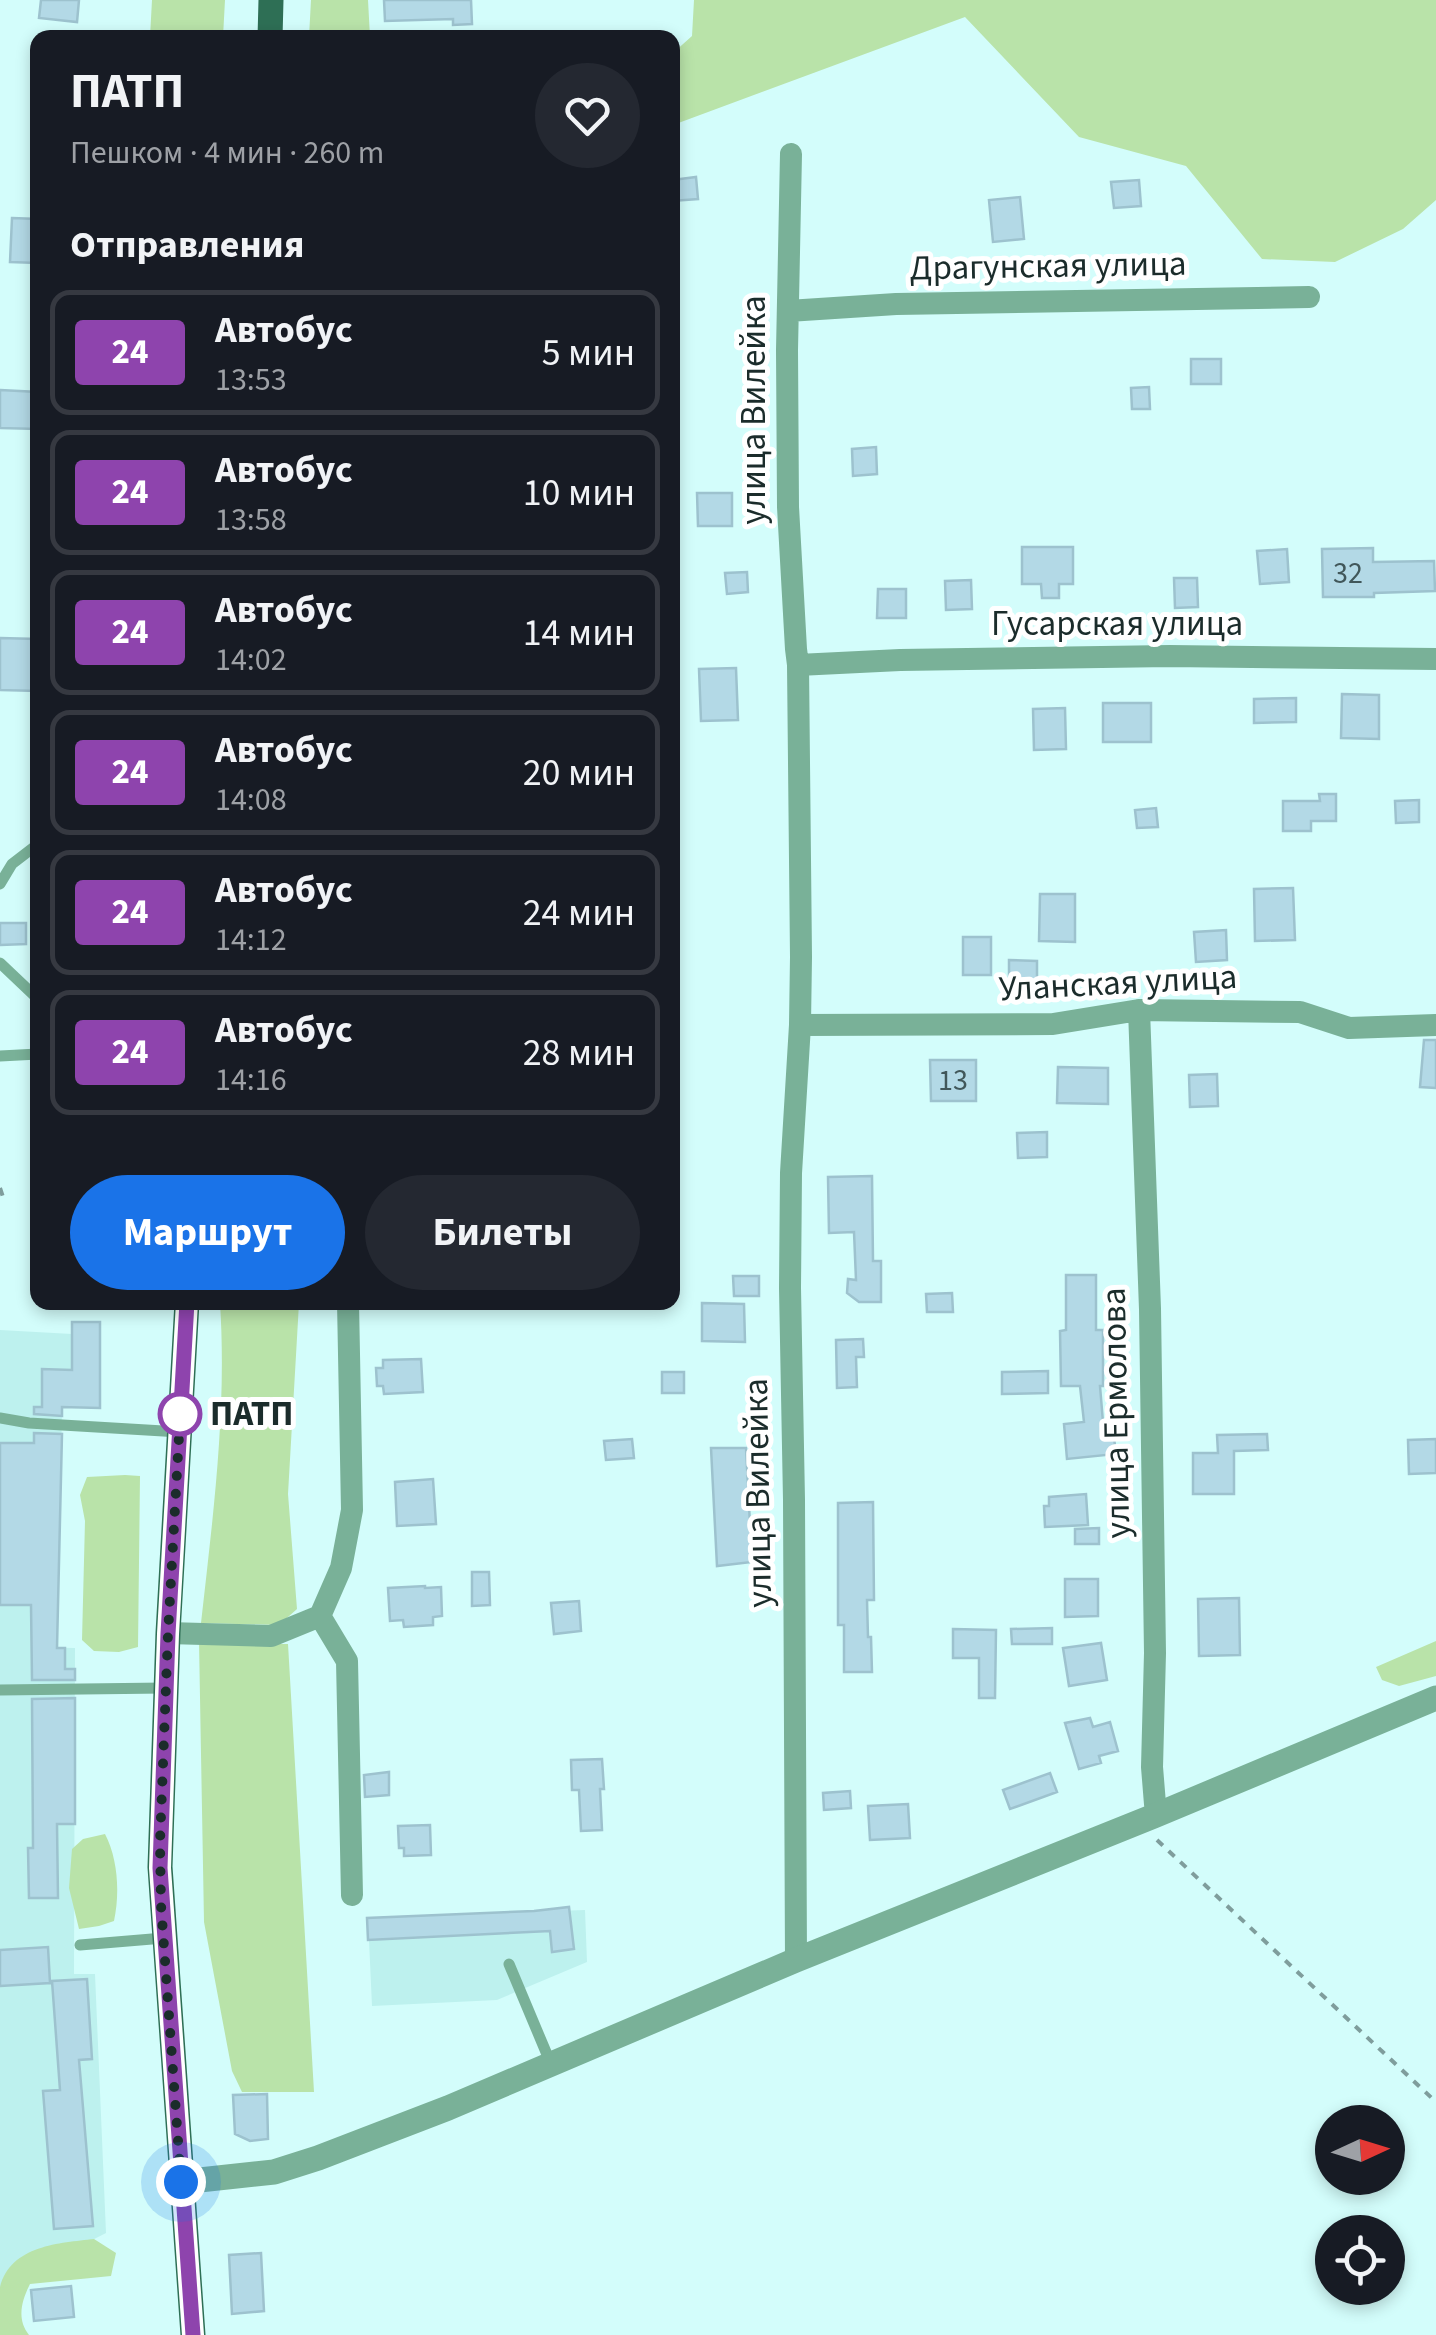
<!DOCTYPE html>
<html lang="ru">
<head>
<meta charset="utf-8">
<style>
  body { margin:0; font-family:"Source Sans 3",sans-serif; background:#242831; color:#f1f3f6; height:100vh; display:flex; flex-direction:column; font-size:38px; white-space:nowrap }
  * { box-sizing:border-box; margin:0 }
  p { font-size:32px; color:#9ea1a6 }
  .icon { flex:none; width:55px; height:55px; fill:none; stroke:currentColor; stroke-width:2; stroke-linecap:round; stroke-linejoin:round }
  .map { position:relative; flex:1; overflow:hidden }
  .details { position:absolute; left:30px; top:30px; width:650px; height:1280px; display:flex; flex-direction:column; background:#171b24; border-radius:20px; box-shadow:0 5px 15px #0003 }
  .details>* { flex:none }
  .badge { padding:0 20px; border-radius:8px; font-size:35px; line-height:65px }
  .needle { width:65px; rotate:86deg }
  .tools { position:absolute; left:1315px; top:2105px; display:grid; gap:20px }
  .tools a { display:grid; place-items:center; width:90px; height:90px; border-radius:50%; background:#171b24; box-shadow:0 5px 15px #0003; font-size:50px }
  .you { position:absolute; width:50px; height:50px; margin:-25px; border:8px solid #fff; border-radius:50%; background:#1a73e8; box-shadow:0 0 0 15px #1a73e833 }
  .map>.badge { position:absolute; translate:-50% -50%; box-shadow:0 0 0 5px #fff }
  h2 { padding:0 40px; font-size:38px; line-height:90px }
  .round { display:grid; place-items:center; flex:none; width:105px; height:105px; border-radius:52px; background:#242831 }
  .headline { display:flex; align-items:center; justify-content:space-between; height:170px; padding:0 40px }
  h1 { font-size:48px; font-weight:700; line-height:75px }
  .action { display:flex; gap:20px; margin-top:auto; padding:20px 40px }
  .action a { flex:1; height:115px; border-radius:60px; background:#1a73e8; color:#fff; font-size:40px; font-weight:700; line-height:115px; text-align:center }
  .action a+a { background:#242831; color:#f1f3f6 }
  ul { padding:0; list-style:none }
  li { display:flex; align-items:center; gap:30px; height:125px; margin:0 20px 15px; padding:0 20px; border:5px solid #363941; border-radius:20px }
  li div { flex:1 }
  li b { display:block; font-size:38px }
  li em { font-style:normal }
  li .badge { min-width:110px; font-weight:700; text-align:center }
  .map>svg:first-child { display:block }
  .built { fill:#bdf1ee }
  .green { fill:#b9e3a9 }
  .building { fill:#b3d9e6; stroke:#9dc2ce; stroke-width:2.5 }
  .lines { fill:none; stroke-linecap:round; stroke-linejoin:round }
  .path { stroke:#7f9d9c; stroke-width:4; stroke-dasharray:8 8; stroke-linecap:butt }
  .service { stroke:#79b198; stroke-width:11 }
  .minor { stroke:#79b198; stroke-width:22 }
  .tertiary { stroke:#79b198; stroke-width:25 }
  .primary { stroke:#2e6f55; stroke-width:25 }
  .line-casing { stroke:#fff; stroke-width:22 }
  .line { stroke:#8e44ad; stroke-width:15 }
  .walk { stroke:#1b2c2b; stroke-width:10; stroke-dasharray:0 18 }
  .stop-dot { fill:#fff; stroke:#8e44ad; stroke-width:5 }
  .labels { text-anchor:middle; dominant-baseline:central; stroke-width:10; stroke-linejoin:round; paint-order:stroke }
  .number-label { font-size:30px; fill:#41575a }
  .street-label { font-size:35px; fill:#1b2c2b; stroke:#fff }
  .stop-label { font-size:35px; font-weight:bold; fill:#1b2c2b; stroke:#fff; text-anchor:start }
</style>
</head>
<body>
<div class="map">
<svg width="1436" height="2335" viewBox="0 0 1436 2335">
  <rect width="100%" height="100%" fill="#d3fdfb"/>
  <path class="built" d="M0,1330l72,4v36h-30v28l29,1v8l-9,1 -4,217 -27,-1v23l44,1 -1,326h21l11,259 -106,54z
    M585,1910l2,52 -90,38 -125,6 -4,-88z"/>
  <path class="green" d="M152,0h73l-2,37h-73z
    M311,0h57l2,37h-61z
    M694,0h742v200l-33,29 -68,33 -73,-3 -76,-93 -107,-29 -114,-120 -292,108v-72l19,-17z
    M220,1303h79l-11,191 9,115 -18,16 -78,-2c12,-107 26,-213 19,-320z
    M125,1475l15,1 -2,171 -19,5 -25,-1 -12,-11 3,-119 -5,-26 7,-18z
    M199,1641l36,3h53l26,448h-72l-10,-21 -28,-149z
    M1436,1641v35l-37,10 -17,-6 -6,-13z
    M105,1834c13,25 15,59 9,87l-15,5 -20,3 -10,-41 3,-39 11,-10z
    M94,2239l22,14 -5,23 -81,8c-8,16 -14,35 -1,51h-29c0,-15 0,-34 0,-48 11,-42 60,-44 94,-48z"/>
  <path class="building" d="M41,0h38l-2,22 -38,-4z
    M384,0h87l1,24 -19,1v-6l-68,2z
    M696,177l2,22 -26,2v-21z
    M1139,180l2,26 -27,2 -3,-26z
    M1020,197l4,42 -31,3 -4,-42z
    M12,218l26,1v44l-28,-1z
    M1191,359h30v25h-30z
    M1149,387l1,22h-18l-1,-21z
    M0,390l38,2v37l-38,-1z
    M876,447l1,27 -24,2 -1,-27z
    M697,493h35v33h-34z
    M1022,547h51v37h-14v14h-17l-1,-14h-19z
    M1373,548v14l61,-1 1,30 -61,2v4h-51l-1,-48z
    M1287,549l2,33 -29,2 -3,-33z
    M747,572l1,20 -21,2 -2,-21z
    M1174,578h23l1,29 -23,1z
    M971,580l1,29 -26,1 -1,-29z
    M878,589h28v29h-29z
    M0,638l38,1v52l-38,-1z
    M736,668l2,52 -37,1 -2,-52z
    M1342,694l37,1v44l-38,-1z
    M1296,698v24l-42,1v-24z
    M1103,703h48v39h-48z
    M1065,708l1,41 -32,1 -1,-41z
    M1319,794h17v27h-25v10h-28v-30h37z
    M1419,800v22l-23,1 -1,-22z
    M1156,808l2,19 -21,1 -2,-18z
    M1293,888l2,52 -40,1 -1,-52z
    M1040,894h35v48l-36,-1z
    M0,923h26v21l-26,1z
    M1226,930l1,30 -31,2 -2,-30z
    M963,937h28v38h-28z
    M1009,960l28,1v26h-28z
    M1424,1040h12v48l-16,-1z
    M930,1060h46v41h-45z
    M1058,1067l50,1v36l-51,-1z
    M1217,1074l1,32 -28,1 -1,-32z
    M1047,1132v25l-29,1 -1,-25z
    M872,1176l1,85h8v41h-22l-12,-9 1,-14 8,1 -2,-48 -25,1 -1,-56z
    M1066,1275h30v55h7v56h-3l3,36 9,-1 4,33 -49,5 -3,-35 20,-2 -4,-36h-19l-1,-55 6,-1z
    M733,1276h26v20h-25z
    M952,1293l1,19h-26l-1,-18z
    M702,1303l42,1 1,38 -43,-1z
    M72,1322h28v86l-38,-1v9l-28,-2v-7h8v-38l30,1z
    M863,1339l1,18h-8l1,30 -20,1 -1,-48z
    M421,1359l2,33 -39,2 -1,-8h-6l-1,-18h7v-8z
    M1048,1371v22l-46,1v-22z
    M662,1372h22v21h-22z
    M34,1433l28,1 -5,214h8v21h10v11h-43l-1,-75h-31v-162h34z
    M1267,1434l1,16 -34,1v43h-41v-41h25l-1,-18z
    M632,1439l2,19 -28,2 -2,-19z
    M1436,1439v34l-27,1 -1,-34z
    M711,1448h35l6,114 -35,4z
    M433,1479l3,45 -39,2 -2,-44z
    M1086,1494l2,31 -43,2 -1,-21h5v-9z
    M873,1502l1,98h-7l1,37h3l1,35h-28v-47h-6v-122z
    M1099,1528v16h-24v-15z
    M472,1572h17l1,33 -18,1z
    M1065,1579h33v37l-33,1z
    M425,1586v2l16,-1 1,29 -9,1v8l-29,2 -1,-7 -13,1 -2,-33z
    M1239,1598l1,57 -41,1 -1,-57z
    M579,1601l2,30 -27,3 -3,-31z
    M1052,1628v16h-40l-1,-15z
    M953,1629l43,1 -1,68h-16v-40h-26z
    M1101,1643l6,37 -38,6 -6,-38z
    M75,1698v126h-18l1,74h-29l-1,-50h5l-1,-149z
    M1090,1718l3,9 17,-5 8,29 -19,5 2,7 -22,6 -14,-46z
    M602,1759l2,30h-4l2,41 -21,1 -2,-41h-7l-1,-30z
    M389,1772v23l-24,2 -1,-22z
    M1050,1773l7,19 -47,17 -7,-19z
    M850,1791l1,17 -27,2 -1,-17z
    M908,1804l2,34 -40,2 -2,-34z
    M430,1825l1,30 -27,1v-8h-5l-1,-22z
    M569,1907l5,42 -22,3 -2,-21 -182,9 -1,-22 167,-7z
    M48,1947l2,36 -50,3v-36z
    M87,1979l5,80 -13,1 14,166 -39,3 -11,-138 17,-1 -8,-109z
    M267,2094l1,45 -18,2 -15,-7 -2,-39z
    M261,2253l3,58 -32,3 -3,-59z
    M71,2286l3,31 -40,4 -3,-31z"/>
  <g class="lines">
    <path class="path" d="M0,1188l4,12
      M1157,1840l279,262"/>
    <path class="service" d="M0,884l12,-20 26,-20
      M0,963l38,36
      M0,1056l38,-2
      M0,1418l29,5 151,9
      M0,1690l165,-2
      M80,1945l84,-7
      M509,1964l42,100"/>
    <path class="minor" d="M791,154l-4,196 1,157 8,142 2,16 3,292 -1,68 -9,148 -1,115 4,212 2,460
      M788,311l108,-7 413,-7
      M798,665l102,-5 270,-4 266,3
      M1139,1010l11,299 5,344 -3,114 3,37 4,10
      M800,1025l253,-1 86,-14 161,2 49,16 87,-3
      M320,1616l27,45 5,234
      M168,1633l103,3 49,-20 21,-48 11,-58 -4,-208"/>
    <path class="tertiary" d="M181,2182l93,-10 44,-14 130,-50 348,-148 358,-144 282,-118"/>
    <path class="primary" d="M270,38l1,-38
      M187,1302l-19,331 -8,234 33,468"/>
  </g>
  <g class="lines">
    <g class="line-casing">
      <path id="line" d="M187,1302l-19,332 -8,234 33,467"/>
    </g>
    <use href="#line" class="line"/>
    <path class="walk" d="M180,1414l1,-14 -13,234 -8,208 1,63 20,277"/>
  </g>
  <circle class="stop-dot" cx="180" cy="1414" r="20"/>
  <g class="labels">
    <g class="number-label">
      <text x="1348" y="573">32</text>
      <text x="953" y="1080">13</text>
    </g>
    <g class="street-label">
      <text transform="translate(1048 266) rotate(-1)">Драгунская улица</text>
      <text transform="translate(754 410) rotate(-90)">улица Вилейка</text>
      <text x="1117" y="624">Гусарская улица</text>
      <text transform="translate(1118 983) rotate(-3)">Уланская улица</text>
      <text transform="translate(1116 1413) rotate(-91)">улица Ермолова</text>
      <text transform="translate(758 1493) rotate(-91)">улица Вилейка</text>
    </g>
    <g class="stop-label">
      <text x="210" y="1414">ПАТП</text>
    </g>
  </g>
</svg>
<div class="tools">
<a><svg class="needle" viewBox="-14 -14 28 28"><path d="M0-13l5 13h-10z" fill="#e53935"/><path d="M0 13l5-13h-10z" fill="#9ea1a6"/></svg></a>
<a><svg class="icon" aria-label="locate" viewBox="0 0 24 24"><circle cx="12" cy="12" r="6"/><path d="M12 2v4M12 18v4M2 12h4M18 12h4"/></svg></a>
</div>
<div class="you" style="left:181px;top:2182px"></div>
<section class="details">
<div class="headline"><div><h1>ПАТП</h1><p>Пешком · 4 мин · 260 m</p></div><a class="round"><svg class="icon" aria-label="heart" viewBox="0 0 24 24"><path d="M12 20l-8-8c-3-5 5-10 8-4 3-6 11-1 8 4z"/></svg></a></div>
<h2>Отправления</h2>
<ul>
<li><span class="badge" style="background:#8e44ad;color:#fff">24</span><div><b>Автобус</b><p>13:53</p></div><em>5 мин</em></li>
<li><span class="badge" style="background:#8e44ad;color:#fff">24</span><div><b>Автобус</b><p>13:58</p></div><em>10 мин</em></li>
<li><span class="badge" style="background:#8e44ad;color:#fff">24</span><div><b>Автобус</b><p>14:02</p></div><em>14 мин</em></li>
<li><span class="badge" style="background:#8e44ad;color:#fff">24</span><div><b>Автобус</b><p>14:08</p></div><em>20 мин</em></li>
<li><span class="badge" style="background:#8e44ad;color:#fff">24</span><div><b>Автобус</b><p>14:12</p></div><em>24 мин</em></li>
<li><span class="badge" style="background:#8e44ad;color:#fff">24</span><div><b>Автобус</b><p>14:16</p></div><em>28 мин</em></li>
</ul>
<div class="action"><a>Маршрут</a><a>Билеты</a></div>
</section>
</div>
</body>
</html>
